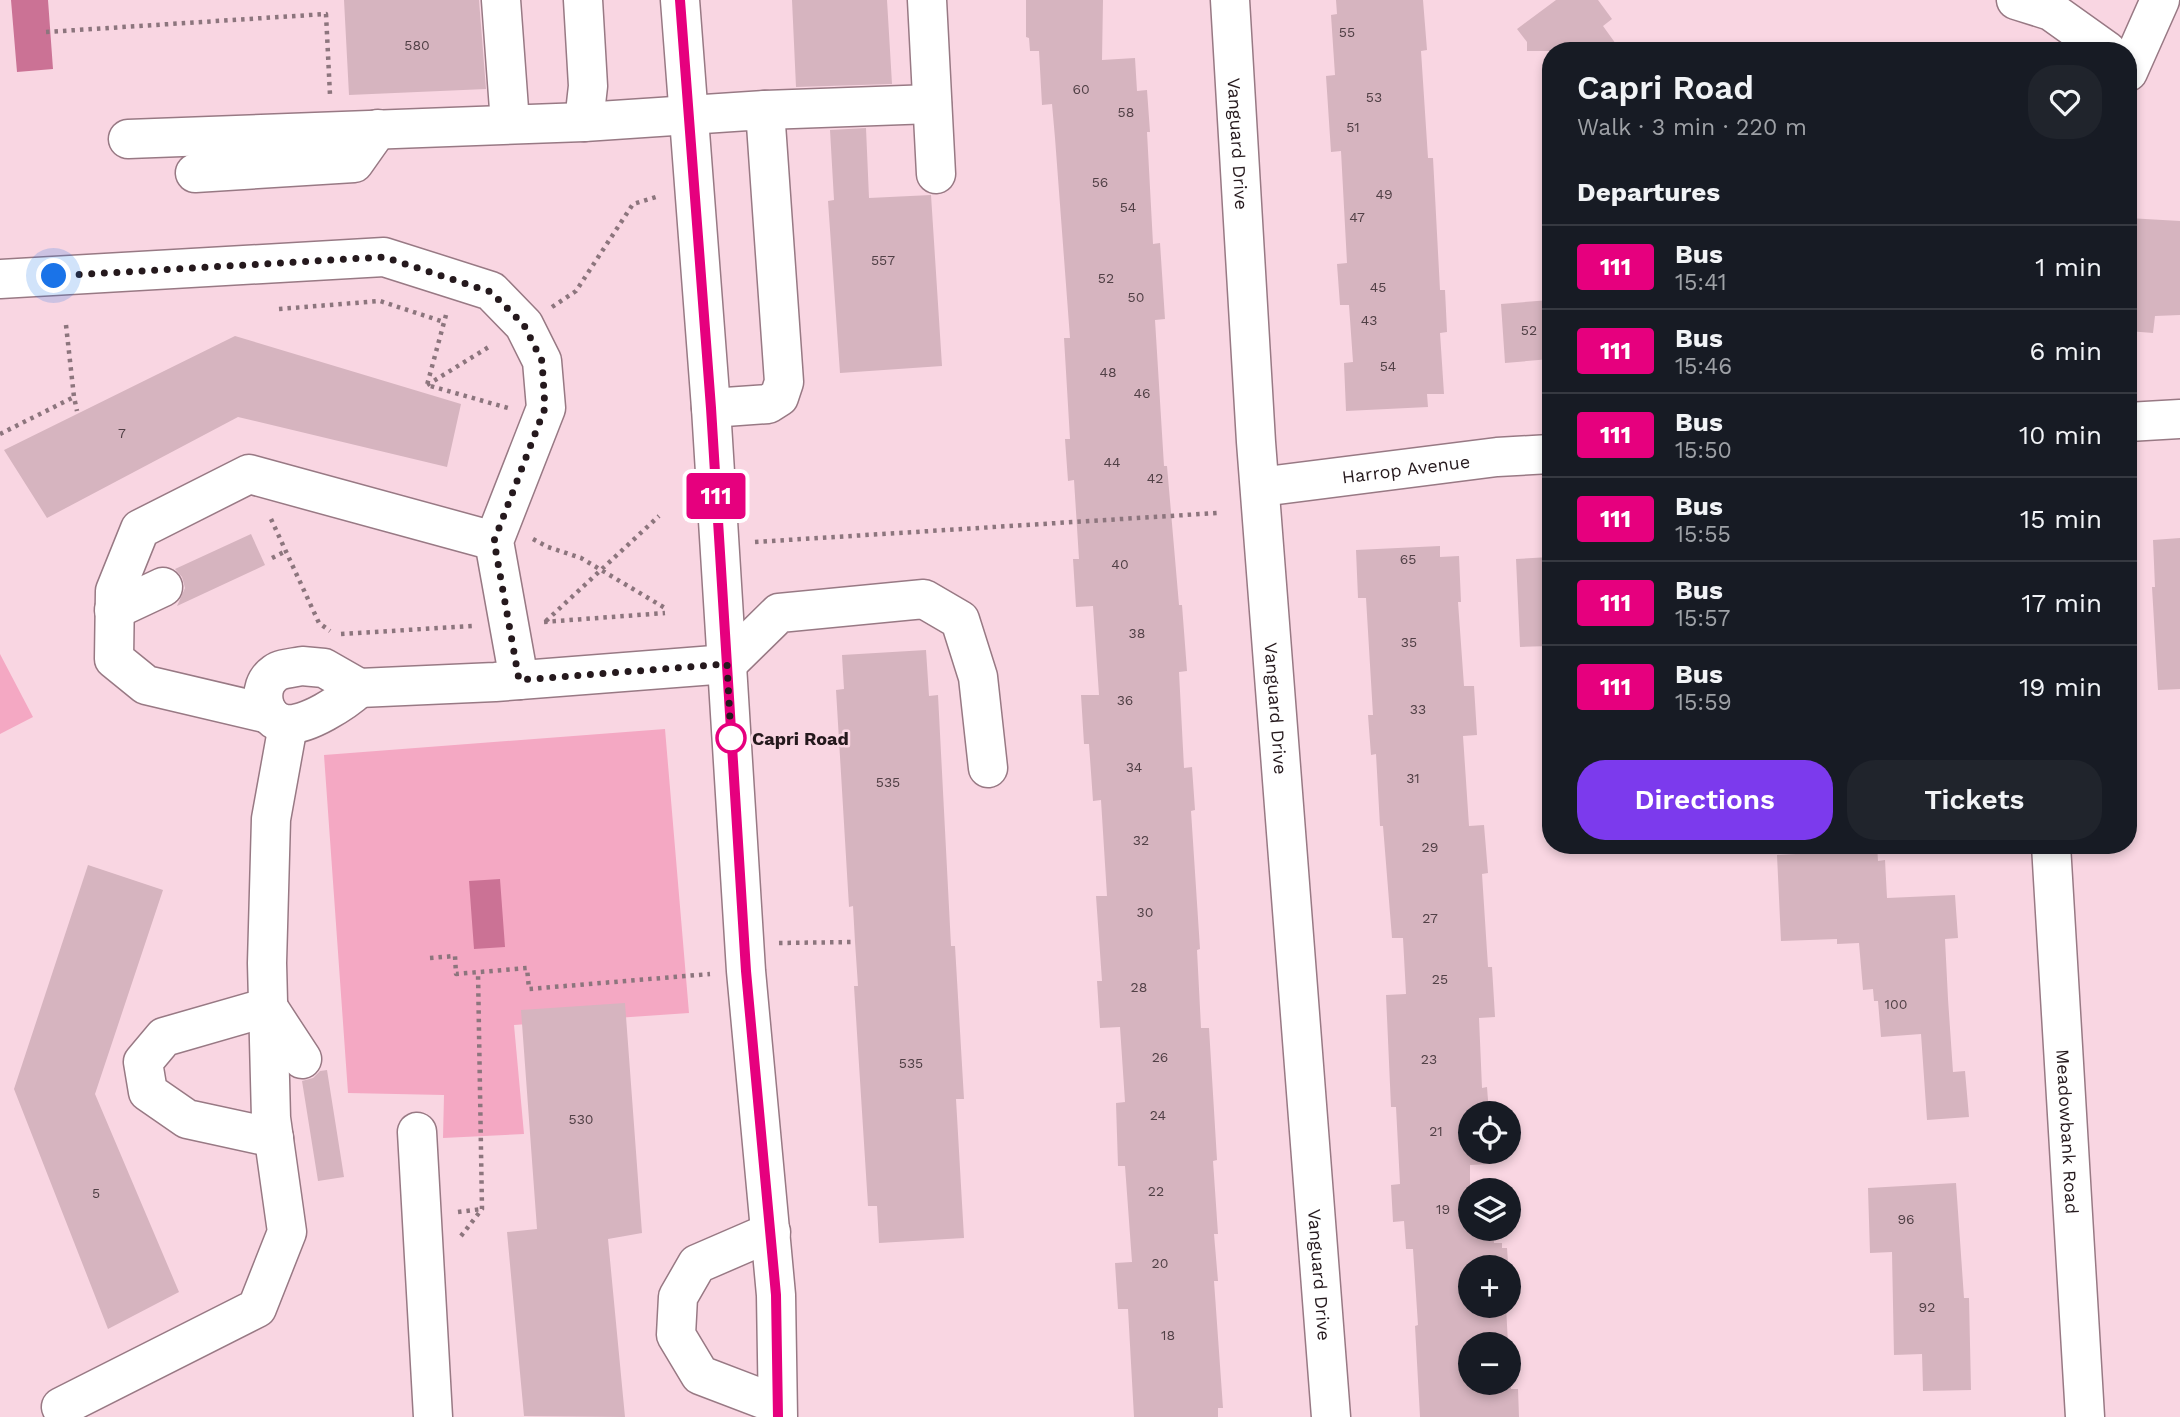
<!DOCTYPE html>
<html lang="en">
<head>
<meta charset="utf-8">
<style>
  body { margin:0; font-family:"Work Sans",sans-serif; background:#20242c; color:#f1f3f6; height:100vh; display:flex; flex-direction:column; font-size:26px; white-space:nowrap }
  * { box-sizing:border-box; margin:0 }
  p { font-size:23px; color:#9ea1a6 }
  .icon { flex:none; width:38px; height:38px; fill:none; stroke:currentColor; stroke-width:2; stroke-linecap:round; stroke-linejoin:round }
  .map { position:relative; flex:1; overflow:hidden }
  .drawer { position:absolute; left:1542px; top:42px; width:595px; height:812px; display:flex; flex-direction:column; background:#171b24; border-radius:28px; box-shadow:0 4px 10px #0003 }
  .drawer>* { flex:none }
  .badge { padding:0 14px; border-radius:5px; font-size:24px; line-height:46px }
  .controls { position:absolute; left:1458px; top:1101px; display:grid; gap:14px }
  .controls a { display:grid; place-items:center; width:63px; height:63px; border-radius:50%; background:#171b24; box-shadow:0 4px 10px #0003; font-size:35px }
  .you { position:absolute; width:35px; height:35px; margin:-18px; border:5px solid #fff; border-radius:50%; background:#1a73e8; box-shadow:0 0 0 10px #1a73e833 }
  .map>.badge { position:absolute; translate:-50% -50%; box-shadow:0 0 0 4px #fff }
  h2 { padding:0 35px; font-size:26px; line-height:63px }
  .round { display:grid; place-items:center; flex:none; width:74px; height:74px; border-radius:28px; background:#20242c }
  .headline { display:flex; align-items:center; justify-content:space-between; height:119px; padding:0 35px }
  h1 { font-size:33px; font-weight:600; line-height:52px }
  .cta { display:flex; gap:14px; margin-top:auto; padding:14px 35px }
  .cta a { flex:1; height:80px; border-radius:28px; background:#7c3aed; color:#fff; font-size:28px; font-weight:600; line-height:80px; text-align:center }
  .cta a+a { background:#20242c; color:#f1f3f6 }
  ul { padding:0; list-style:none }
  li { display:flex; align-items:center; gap:21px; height:84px; padding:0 35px; border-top:2px solid #363941 }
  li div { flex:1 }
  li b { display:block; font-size:26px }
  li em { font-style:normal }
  li .badge { min-width:77px; font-weight:700; text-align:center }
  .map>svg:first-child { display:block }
  .green { fill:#f4a8c3 }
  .water { fill:#cb7295 }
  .building { fill:#d6b4bf }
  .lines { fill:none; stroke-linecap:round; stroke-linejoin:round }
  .minor-casing { stroke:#987984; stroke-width:41 }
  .major-casing { stroke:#987984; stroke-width:41 }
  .path { stroke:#8c757d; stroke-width:4.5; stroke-dasharray:3.5 5; stroke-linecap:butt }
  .minor { stroke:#fff; stroke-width:38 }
  .major { stroke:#fff; stroke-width:38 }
  .line-casing { stroke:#fff; stroke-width:16 }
  .line { stroke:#e6007e; stroke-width:10 }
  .walk { stroke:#25191d; stroke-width:7; stroke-dasharray:0 12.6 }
  .stop-dot { fill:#fff; stroke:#e6007e; stroke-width:3.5 }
  .labels { text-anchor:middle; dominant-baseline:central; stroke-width:5; stroke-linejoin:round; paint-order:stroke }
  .number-label { font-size:14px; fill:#514046 }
  .street-label { font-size:18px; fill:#25191d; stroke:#f9d6e2 }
  .stop-label { font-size:18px; font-weight:bold; fill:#25191d; stroke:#f9d6e2; text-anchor:start }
</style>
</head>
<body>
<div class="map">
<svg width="2180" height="1417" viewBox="0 0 2180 1417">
  <rect width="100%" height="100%" fill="#f9d6e2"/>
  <path class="green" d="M0,654l33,63 -33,17z
    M665,729l24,284 -175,12 10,109 -81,4 1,-43 -96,-2 -24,-338z"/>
  <path class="water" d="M11,0h37l5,69 -36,3z
    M500,879l5,68 -31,2 -5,-68z"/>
  <path class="building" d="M344,0h135l7,89 -137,6z
    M792,0h95l5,84 -96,3z
    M1026,0h77l-1,60 33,-2 2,33 10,-1 3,42h-3l6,112 7,-1 5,76 -10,1 9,146h3l12,139h3l5,66 -8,1 5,96 8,-1 3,43 -4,1 9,138 -3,1 4,78h8l8,132 -4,1 5,73h-4l4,47h-4l9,127h-5v9h-84l-6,-108h-10l-3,-46 17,-1 -7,-96h-7l-2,-63 9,-1 -5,-75 -20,1 -3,-47h5l-6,-85h11l-6,-96 -8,1 -4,-57h-5l-3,-49h18l-6,-89 -17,1 -3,-48h6l-5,-79 -6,1 -3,-42h5l-6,-101h6l-15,-200 -3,-34 -10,1 -3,-54h-9l-1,-13 -3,-1z
    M1336,0h87l4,50 -6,1 7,107h5l7,132h5l2,42 -7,1 4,61h-17l1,13 -82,4 -2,-48 9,-1 -4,-57h-9l-3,-41 10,-1 -6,-112 -10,1 -5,-76 9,-1 -4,-60 6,-1z
    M1556,0h42l14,19 -9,7 18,25h-94v-9l-10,-13z
    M866,128l3,70 62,-3 11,171 -102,7 -12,-172 6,-1 -4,-70z
    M2128,218l52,3v94l-25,1 -2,17 -25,-2z
    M1550,300v59l-45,4 -4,-59z
    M235,336l226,68 -14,63 -209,-50 -191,101 -43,-68z
    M251,534l14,31 -88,41 8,-18 -3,-11 -7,-8z
    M2180,538v151l-22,1 -6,-103h3l-2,-47z
    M1440,546v11l19,-1 2,46h-3l6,84h10l3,49 -14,1 6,90 15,-1 4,48 -6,1 6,93h4l3,50 -16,1 3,70 5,-1 2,26h-19v39h21l1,12 -22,1v63h23l1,15h8v5h5l4,56h-3v-37h-38v39h36l2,38h-38v38h38v-37l3,44h7l1,28h-99l-5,-91 3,-1 -5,-76h-7l-2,-28 -11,1 -2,-37 9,-1 -4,-77h-5l-5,-112 20,-1 -3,-56h-11l-9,-112h-3l-4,-72 -5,1 -3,-40h5l-7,-117h-8l-2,-48z
    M1550,557v89l-30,1 -4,-88z
    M926,650l3,46 9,-1 13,251h4l9,153h-8l8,139 -85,5 -2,-37h-9l-14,-220h4l-3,-44 -2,-36 -4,1 -13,-217 8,-1 -2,-34z
    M1831,845h46l1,16 7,-1 2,38 68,-3 3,43 -13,1 3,60 5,73 12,-1 4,46 -42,3 -6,-86 -40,3 -3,-36h-4l-1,-12 -10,1 -4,-47 -22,1v-5l-56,2 -4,-86 54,-3z
    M88,865l75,25 -68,204 84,198 -71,37 -94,-240z
    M625,1003l17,230 -34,6 17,178 -101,-1 -17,-184 30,-3 -16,-219z
    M327,1070l17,107 -26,4 -16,-100 11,-3 7,-7z
    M1956,1183l8,115h5l2,92 -48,1 -1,-37 -28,1 -2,-103 -22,1 -2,-65z"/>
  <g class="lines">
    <g class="minor-casing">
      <g id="minor">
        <path d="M501,0l9,123"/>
        <path d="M583,0l5,86 -4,36"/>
        <path d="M927,0l9,174"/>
        <path id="s1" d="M1230,0l26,442 75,975"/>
        <path d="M2016,0l35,11 56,40"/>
        <path d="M2128,72l32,-72"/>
        <path d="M765,110l167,-6"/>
        <path d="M128,139l456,-17 181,-12 19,272 -5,15 -11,7 -57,4"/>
        <path d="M195,173l159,-10 24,-34"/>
        <path d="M0,279l384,-22 107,34 33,34 18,36 4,47 -52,133 25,139"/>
        <path d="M2128,422l52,-3"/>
        <path id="s2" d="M1260,487l237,-30 53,-3"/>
        <path d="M114,610l49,-23"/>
        <path d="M302,666l22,2 35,20c-14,13 -53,39 -73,36 -24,-3 -31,-37 -11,-51 7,-5 18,-5 27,-7z"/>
        <path d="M359,688l136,-6 232,-18 52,-51 145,-14 36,21 18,57 10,91"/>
        <path d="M269,714l-123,-29 -32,-26 1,-68 25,-62 109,-55 245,67"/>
        <path id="s3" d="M2051,845l34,572"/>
        <path d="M417,1132l16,285"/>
        <path d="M274,1138l-87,-19 -39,-27 -5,-30 21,-25 104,-30 34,52"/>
        <path d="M771,1232l-74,32 -19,33 -2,38 24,40 76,29"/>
        <path d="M61,1407l196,-99 30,-76 -16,-114 -4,-155 4,-144 17,-94"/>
      </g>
    </g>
    <g class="major-casing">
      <path id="major" d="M680,0l31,408 35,563 30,324 2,122"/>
    </g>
    <path class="path" d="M46,32l280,-18 4,81
      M552,307l24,-16 57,-87 26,-8
      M279,309l101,-8 64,21
      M446,315l-19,70 81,23
      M66,325l8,72 3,14
      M427,385l65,-40
      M0,434l74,-37
      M271,519l48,104 11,8
      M533,539l15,8 33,11 84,50
      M755,542l462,-29
      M272,558l14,-7
      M546,621l113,-105
      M544,622l121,-9
      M341,634l131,-8
      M779,943l76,-1
      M430,958l25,-2 1,18 71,-6 2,21 181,-15
      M458,1212l24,-3
      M461,1236l21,-27 -4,-237"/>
    <use href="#minor" class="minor"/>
    <use href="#major" class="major"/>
  </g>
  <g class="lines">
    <g class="line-casing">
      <path id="line" d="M680,0l31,408 35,563 30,324 2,122"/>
    </g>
    <use href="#line" class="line"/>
    <path class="walk" d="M54,276l330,-19 107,35 33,33 18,36 3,47 -51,133 25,139 208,-16 4,74"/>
  </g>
  <circle class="stop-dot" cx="731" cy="738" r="14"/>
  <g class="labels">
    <g class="number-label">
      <text x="1347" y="32">55</text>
      <text x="417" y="45">580</text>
      <text x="1081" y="89">60</text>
      <text x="1374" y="97">53</text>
      <text x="1126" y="112">58</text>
      <text x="1353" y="127">51</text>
      <text x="1100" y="182">56</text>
      <text x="1384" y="194">49</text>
      <text x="1128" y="207">54</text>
      <text x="1357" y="217">47</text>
      <text x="883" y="260">557</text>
      <text x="1106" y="278">52</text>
      <text x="1378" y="287">45</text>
      <text x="1136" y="297">50</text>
      <text x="1369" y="320">43</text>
      <text x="1529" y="330">52</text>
      <text x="1388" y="366">54</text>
      <text x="1108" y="372">48</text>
      <text x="1142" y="393">46</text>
      <text x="122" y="433">7</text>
      <text x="1112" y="462">44</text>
      <text x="1155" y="478">42</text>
      <text x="1408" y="559">65</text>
      <text x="1120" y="564">40</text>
      <text x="1137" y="633">38</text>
      <text x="1409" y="642">35</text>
      <text x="1125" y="700">36</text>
      <text x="1418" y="709">33</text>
      <text x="1134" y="767">34</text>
      <text x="1413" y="778">31</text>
      <text x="888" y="782">535</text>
      <text x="1141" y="840">32</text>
      <text x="1430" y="847">29</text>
      <text x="1145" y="912">30</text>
      <text x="1430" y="918">27</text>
      <text x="1440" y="979">25</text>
      <text x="1139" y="987">28</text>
      <text x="1896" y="1004">100</text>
      <text x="1160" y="1057">26</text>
      <text x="1429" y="1059">23</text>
      <text x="911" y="1063">535</text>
      <text x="1158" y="1115">24</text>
      <text x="581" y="1119">530</text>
      <text x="1436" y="1131">21</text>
      <text x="1156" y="1191">22</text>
      <text x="96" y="1193">5</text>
      <text x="1443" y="1209">19</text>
      <text x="1906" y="1219">96</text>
      <text x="1160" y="1263">20</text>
      <text x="1927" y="1307">92</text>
      <text x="1168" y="1335">18</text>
    </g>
    <g class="street-label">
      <text stroke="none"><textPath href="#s1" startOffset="144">Vanguard Drive</textPath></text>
      <text stroke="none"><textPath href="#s2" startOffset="147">Harrop Avenue</textPath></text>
      <text stroke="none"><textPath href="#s1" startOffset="710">Vanguard Drive</textPath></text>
      <text stroke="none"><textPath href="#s3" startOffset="287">Meadowbank Road</textPath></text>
      <text stroke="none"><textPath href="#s1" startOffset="1278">Vanguard Drive</textPath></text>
    </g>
    <g class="stop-label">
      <text x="752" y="738">Capri Road</text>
    </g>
  </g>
</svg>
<div class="controls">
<a><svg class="icon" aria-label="locate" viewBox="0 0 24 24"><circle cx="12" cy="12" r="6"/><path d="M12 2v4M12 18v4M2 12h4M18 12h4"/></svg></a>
<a><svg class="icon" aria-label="layers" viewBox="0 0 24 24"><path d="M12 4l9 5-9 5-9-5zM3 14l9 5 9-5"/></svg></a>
<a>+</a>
<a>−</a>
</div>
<div class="you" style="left:54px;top:276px"></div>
<b class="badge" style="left:716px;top:496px;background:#e6007e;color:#fff">111</b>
<section class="drawer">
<div class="headline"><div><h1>Capri Road</h1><p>Walk · 3 min · 220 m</p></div><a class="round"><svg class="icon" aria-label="heart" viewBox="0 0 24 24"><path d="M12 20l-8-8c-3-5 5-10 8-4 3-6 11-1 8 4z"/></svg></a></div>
<h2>Departures</h2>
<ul>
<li><span class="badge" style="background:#e6007e;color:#fff">111</span><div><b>Bus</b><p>15:41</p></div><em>1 min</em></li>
<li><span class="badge" style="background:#e6007e;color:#fff">111</span><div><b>Bus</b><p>15:46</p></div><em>6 min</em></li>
<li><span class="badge" style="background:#e6007e;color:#fff">111</span><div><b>Bus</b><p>15:50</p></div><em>10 min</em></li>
<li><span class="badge" style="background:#e6007e;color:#fff">111</span><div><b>Bus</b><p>15:55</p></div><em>15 min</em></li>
<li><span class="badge" style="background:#e6007e;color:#fff">111</span><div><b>Bus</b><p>15:57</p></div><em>17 min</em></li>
<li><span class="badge" style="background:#e6007e;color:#fff">111</span><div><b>Bus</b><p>15:59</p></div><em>19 min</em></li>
</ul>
<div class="cta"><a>Directions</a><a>Tickets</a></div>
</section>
</div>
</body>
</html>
